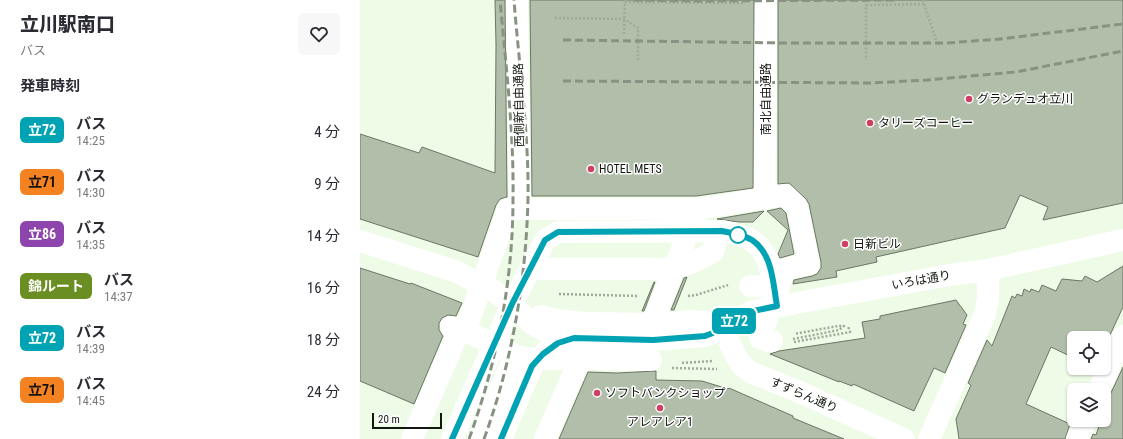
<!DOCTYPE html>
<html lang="ja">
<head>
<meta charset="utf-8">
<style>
  body { margin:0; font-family:"Roboto Condensed","Noto Sans JP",sans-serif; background:#f7f7f7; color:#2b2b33; height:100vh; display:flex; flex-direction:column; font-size:15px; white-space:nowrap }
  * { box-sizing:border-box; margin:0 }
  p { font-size:13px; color:#7c7c81 }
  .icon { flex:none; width:22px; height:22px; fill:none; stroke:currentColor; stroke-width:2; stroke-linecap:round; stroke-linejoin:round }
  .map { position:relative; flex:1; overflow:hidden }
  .side { display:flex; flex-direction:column; background:#fff; width:360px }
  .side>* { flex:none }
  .badge { padding:0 8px; border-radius:6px; font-size:14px; line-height:26px }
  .controls { position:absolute; left:707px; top:331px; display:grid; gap:8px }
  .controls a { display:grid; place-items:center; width:44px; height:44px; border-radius:6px; background:#fff; box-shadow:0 1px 3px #0004; font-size:20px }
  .scale { position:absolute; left:12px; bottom:10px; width:70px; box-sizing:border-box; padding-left:4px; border:2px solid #12170f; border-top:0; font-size:11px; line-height:14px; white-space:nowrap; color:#12170f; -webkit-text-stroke:3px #fff; paint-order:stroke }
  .map>.badge { position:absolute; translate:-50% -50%; box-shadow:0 0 0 2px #fff }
  h2 { padding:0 20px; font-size:15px; line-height:36px }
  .round { display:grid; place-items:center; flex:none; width:42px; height:42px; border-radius:6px; background:#f7f7f7 }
  .headline { display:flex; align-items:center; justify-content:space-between; height:68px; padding:0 20px }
  h1 { font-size:19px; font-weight:800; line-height:30px }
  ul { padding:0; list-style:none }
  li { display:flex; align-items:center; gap:12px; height:52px; padding:0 20px }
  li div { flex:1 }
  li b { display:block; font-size:15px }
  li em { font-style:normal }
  li .badge { min-width:44px; font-weight:700; text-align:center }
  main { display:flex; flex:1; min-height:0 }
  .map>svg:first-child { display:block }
  .building { fill:#b1bea9; stroke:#6b7664 }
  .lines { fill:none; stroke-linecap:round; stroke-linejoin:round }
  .path { stroke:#9faa99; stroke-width:2.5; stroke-dasharray:2 2; stroke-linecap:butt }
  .minor { stroke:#fff; stroke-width:22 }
  .rail { stroke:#889283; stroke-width:3; stroke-dasharray:8 4; stroke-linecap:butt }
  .line-casing { stroke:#fff; stroke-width:9 }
  .line { stroke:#00a3b4; stroke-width:6 }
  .poi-dot { fill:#ce3f63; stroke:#fff; stroke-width:1.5 }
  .stop-dot { fill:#fff; stroke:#00a3b4; stroke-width:2 }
  .labels { text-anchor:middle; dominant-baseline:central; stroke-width:3; stroke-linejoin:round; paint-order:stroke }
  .street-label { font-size:12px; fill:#12170f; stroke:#fff }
  .poi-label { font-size:12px; fill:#12170f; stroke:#fff; text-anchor:start }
</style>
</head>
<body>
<main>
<section class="side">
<div class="headline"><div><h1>立川駅南口</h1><p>バス</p></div><a class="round"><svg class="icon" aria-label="heart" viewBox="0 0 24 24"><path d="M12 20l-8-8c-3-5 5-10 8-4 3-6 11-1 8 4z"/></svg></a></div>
<h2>発車時刻</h2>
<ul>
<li><span class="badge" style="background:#00a3b4;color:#fff">立72</span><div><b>バス</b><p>14:25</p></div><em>4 分</em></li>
<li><span class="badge" style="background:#f58220;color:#111">立71</span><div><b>バス</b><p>14:30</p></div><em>9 分</em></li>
<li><span class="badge" style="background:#8e44ad;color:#fff">立86</span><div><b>バス</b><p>14:35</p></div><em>14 分</em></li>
<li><span class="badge" style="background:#6b8e23;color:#fff">錦ルート</span><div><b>バス</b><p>14:37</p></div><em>16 分</em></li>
<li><span class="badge" style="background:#00a3b4;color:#fff">立72</span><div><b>バス</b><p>14:39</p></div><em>18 分</em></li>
<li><span class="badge" style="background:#f58220;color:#111">立71</span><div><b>バス</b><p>14:45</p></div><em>24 分</em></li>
</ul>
</section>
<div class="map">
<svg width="763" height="439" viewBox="0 0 763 439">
  <rect width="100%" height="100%" fill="#eefbe6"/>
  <path class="building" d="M135,0h10l2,197 -7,2 -4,6 -18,52 -118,-38v-85l59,19 3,-6 73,26 1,-128z
    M170,0h224l-1,188 -57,8h-164z
    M418,0h345v203l-80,17 5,-13 -28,-12 -15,33 -129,29 1,5 -41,9 1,6 -44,7 1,-4 18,-4 5,-2 4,-6v-6l-12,-58 -3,-5 -17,-16 -11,1z
    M421,208l5,5 8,41 -14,4 -2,-4 10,-24 -21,-19z
    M404,211l-11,11h-14l-22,-3z
    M763,266v41l-19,41v-10h-30v20l-23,-11 -25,57 44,20 -5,15h-106l-3,-20 15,-34 -3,-2 19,-43 5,6 20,-50 3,2 2,-4 5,2 2,-7 6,3 1,-3 8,3 3,-7 14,6 6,-12 20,2 3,-5 12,6z
    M0,268l50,16 1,-1 51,20 -6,13 -8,-1 -6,3 -3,5v7l4,6 -29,68 -54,-23z
    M327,277l-13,33h-3l13,-32z
    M294,282h1l-11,29h-2z
    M596,300l11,15 -4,9 3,1 -21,48 -11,-5 -20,43 -61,-27 -1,2 -13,-5v1l-69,-28 9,-3 86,-13 -3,-16 18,-3v-3z
    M763,367v72h-32l2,-5 3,1 5,-15h3v-19l6,-6z
    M296,371v9l46,1 26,8 1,-1 64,28v2l51,21h-285l29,-67 29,1z"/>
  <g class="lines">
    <path class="path" d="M504,0l2,5v55
      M563,0l1,4 14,42
      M265,2l119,1
      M506,5l58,-1
      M195,18l69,1 14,9v33
      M264,34l1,-34
      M199,294l79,2
      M328,296l8,-1 32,-10
      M433,339l46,-9 5,-4h-6l-44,8
      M434,342l56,-10 -2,-6
      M322,363l31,-2
      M312,368l45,1"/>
    <path class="minor" d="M157,0l3,209
      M405,199l1,-199
      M0,241l95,30 36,18 21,15 19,19 18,10 25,5 79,2 52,-4 18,-7 15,-10 15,-8 202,-37 33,-4 135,-30
      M171,269h132c21,-3 31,-6 50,-17l3,-9 -3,-7 -7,-5
      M390,286l29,1
      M181,316l15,4 30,3 76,1 28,-3 18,1 15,7 12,25 6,10 9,8 45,18 109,49
      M91,327l21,7 43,21 11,3 125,2
      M287,337l47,-119
      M739,390l24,-54
      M52,439l43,-99 15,-22 38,-109h189l88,-14 12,12 12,57 -24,5 -25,69 9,3h3
      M92,439l60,-135 33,-64 13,-8 164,-1c9,2 21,4 29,9 19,11 21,36 24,55
      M118,439l37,-84
      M141,439l31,-73 14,-15
      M185,439l35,-80
      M569,439l56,-125 3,-15v-29
      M717,439l9,-19"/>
    <path class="rail" d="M274,0l57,1 206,-1
      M203,40l222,3h162l53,-4 123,-15
      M203,81l308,2 56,-3 89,-8 107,-21
      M109,439c28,-77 44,-158 44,-240 1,-66 -7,-133 -13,-199
      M124,439c28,-77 42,-158 44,-240 1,-66 -9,-133 -14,-199"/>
  </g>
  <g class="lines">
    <g class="line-casing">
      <path id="line" d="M92,439l60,-135 33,-64 13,-8 164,-1c9,2 22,4 30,9 21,14 21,44 25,66l-24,5 -15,7 -15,11 -18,7 -52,4 -79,-2 -16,5 -15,11 -11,12 -31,73"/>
    </g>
    <use href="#line" class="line"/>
  </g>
  <g class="poi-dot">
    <circle cx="609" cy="99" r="4"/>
    <circle cx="510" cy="123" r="4"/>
    <circle cx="231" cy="169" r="4"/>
    <circle cx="485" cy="244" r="4"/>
    <circle cx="237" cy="393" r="4"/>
    <circle cx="300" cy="408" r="4"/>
  </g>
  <circle class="stop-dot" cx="378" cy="235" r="8"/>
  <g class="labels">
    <g class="street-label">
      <text transform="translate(406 99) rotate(-90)">南北自由通路</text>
      <text transform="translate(159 105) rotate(-91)">西側新自由通路</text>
      <text transform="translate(561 280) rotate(-10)">いろは通り</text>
      <text transform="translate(444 395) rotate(23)">すずらん通り</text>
    </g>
    <g class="poi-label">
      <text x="617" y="99">グランデュオ立川</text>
      <text x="518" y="123">タリーズコーヒー</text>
      <text x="239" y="169">HOTEL METS</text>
      <text x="493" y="244">日新ビル</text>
      <text x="245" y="393">ソフトバンクショップ</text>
      <text x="300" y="422" text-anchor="middle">アレアレア1</text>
    </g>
  </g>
</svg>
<div class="controls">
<a><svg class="icon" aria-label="locate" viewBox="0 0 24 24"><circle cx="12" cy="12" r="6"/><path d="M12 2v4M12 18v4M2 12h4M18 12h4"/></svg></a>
<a><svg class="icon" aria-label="layers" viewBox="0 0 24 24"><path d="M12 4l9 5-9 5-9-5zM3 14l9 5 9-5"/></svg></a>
</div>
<div class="scale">20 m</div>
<b class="badge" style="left:374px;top:321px;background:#00a3b4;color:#fff">立72</b>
</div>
</main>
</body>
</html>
